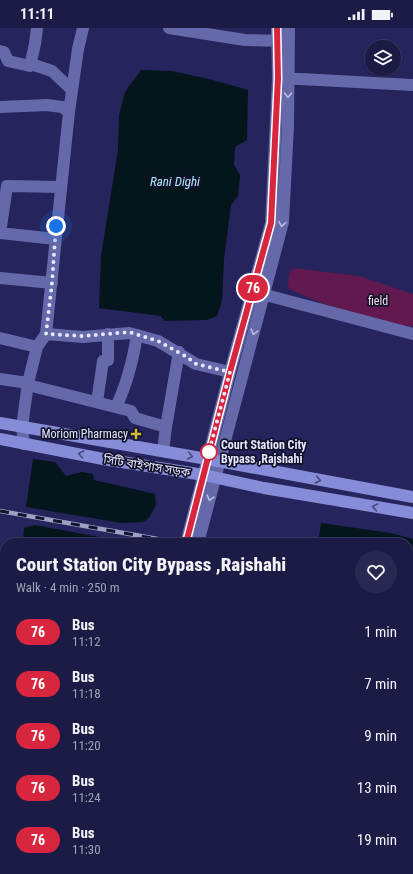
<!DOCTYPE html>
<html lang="en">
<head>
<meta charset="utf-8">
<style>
  body { margin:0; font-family:"Roboto Condensed","Noto Sans Bengali",sans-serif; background:#292851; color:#f1f3f6; height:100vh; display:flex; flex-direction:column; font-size:15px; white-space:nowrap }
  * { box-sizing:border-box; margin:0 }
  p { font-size:13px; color:#a0a1b3 }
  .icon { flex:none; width:22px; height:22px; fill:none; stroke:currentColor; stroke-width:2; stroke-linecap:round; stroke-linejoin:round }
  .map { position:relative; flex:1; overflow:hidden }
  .drawer { position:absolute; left:0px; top:510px; width:413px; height:336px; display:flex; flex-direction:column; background:#1c1b46; border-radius:16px 16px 0 0; box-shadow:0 1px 3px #0004,0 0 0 1px #3a395f }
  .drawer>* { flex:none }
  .badge { padding:0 8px; border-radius:13px; font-size:14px; line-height:26px }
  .buttons { position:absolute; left:365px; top:12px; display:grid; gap:8px }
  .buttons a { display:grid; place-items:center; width:36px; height:36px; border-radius:50%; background:#1c1b46; box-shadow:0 1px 3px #0004,0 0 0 1px #3a395f; font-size:20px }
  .you { position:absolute; width:20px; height:20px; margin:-10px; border:3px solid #fff; border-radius:50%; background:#1a73e8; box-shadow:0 0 0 6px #1a73e833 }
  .map>.badge { position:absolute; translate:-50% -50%; box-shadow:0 0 0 2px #fff }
  .round { display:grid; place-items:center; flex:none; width:42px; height:42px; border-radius:21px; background:#292851 }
  .head { display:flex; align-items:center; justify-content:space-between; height:68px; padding:0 16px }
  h1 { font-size:19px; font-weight:800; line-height:30px }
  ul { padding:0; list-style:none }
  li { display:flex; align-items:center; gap:12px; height:52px; padding:0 16px }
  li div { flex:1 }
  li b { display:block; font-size:15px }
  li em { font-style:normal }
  li .badge { min-width:44px; font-weight:700; text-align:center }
  .status { display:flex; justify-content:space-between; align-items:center; height:28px; padding:0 20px; background:#1c1b46; direction:ltr }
  .status svg { height:11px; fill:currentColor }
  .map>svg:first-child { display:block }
  .green { fill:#61194f }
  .water { fill:#04151b }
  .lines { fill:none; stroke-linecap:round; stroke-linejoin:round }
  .minor { stroke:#6569a9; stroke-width:12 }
  .major { stroke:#868cd7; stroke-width:12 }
  .rail-casing { stroke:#9fa1c4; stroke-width:4.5 }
  .rail { stroke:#12122b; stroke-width:3; stroke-dasharray:9; stroke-linecap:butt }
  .oneway { stroke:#b8bbe0 }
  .oneway2 { stroke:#464978 }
  .line-casing { stroke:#fff; stroke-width:9 }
  .line { stroke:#d7263d; stroke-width:6 }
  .walk { stroke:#e4e7fd; stroke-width:4; stroke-dasharray:0 7.2 }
  .poi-dot { fill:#ceb938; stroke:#12122b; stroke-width:1.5 }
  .stop-dot { fill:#fff; stroke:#d7263d; stroke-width:2 }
  .labels { text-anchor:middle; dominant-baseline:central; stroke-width:3.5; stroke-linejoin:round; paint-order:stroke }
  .park-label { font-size:12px; fill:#f2dbe9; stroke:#12122b }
  .poi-label { font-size:12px; fill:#e4e7fd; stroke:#12122b; text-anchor:end }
  .stop-label { font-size:12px; font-weight:bold; fill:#e4e7fd; stroke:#12122b; text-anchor:start }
  .street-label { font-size:12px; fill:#e4e7fd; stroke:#12122b }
  .water-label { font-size:13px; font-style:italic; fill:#aee9fb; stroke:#12122b }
</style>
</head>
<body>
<div class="status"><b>11:11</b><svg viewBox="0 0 49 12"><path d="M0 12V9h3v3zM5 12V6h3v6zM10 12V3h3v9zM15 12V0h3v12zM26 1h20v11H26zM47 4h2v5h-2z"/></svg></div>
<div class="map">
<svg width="413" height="846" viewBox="0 0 413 846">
  <rect width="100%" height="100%" fill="#25245d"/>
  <path class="green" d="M293,240l66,8 54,18v32l-2,1c-40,-8 -87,-20 -123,-39l1,-14z"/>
  <path class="water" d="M141,42l31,1 41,9 35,10 -1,50 -12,7 -1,18 6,10 -2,21 -7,9 -7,54 -2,42 -5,15 -10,4 -43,1 -3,-5 -62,-8 2,-52 17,-106 1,-35 6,-23z
    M33,431l22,3 11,14 16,-4 11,2 1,6 61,14 1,11 -7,13 -6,4 -21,1 -96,-16z
    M321,495l70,10 22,6v37l-5,-1v-32h-90z
    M35,497l91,17 1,1h-104l1,-15z"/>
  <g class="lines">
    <path class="minor" d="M169,0l76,12 39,1
      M0,23l4,1 4,9 22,5 5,-22 2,-16
      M31,36l21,7 20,19
      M281,50l132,7
      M0,79l47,-2 15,2 7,5 -23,222 37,3 46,-4 29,8 38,23 34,8
      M69,84l9,-63 5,-21
      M0,205l7,-47 53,1
      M0,205l55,6
      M0,250l52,5
      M258,265l155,41
      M0,310l37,9
      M0,351l28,4
      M28,357l103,26 4,7 31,9 13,-75
      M97,374l6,-41 5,-1v-26
      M116,379c11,-23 17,-47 21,-72
      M24,416l-2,-17 6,-44 9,-36 9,-13
      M163,423l3,-24
      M186,515l44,-171 41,-149 7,-145 -1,-50
      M198,515l85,-321 5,-96 1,-98
      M0,559l5,2
      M408,650l5,2
      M408,722l5,2
      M0,799l5,1
      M408,820l5,1
      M346,841l15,5
      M67,846l2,-5
      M81,846l1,-5"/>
    <path class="major" d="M0,395l207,36 206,38
      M0,411l103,20 101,16 60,13 149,25"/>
    <g class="rail-casing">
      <path id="rail" d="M0,483l180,32
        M408,558l5,1"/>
    </g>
    <use href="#rail" class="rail"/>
  </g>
  <defs><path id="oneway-chevron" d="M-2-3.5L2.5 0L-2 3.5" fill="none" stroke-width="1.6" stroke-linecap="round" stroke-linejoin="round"/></defs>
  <g class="oneway">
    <use href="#oneway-chevron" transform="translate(288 67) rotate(91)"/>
    <use href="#oneway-chevron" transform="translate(282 196) rotate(101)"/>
    <use href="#oneway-chevron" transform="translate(254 304) rotate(106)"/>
    <use href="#oneway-chevron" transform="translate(210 470) rotate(106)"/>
  </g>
  <g class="oneway2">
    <use href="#oneway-chevron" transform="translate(81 426) rotate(-169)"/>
    <use href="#oneway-chevron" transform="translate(190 428) rotate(10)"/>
    <use href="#oneway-chevron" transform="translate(318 452) rotate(11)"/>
    <use href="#oneway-chevron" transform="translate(375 479) rotate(-170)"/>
  </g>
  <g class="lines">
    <g class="line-casing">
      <path id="line" d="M186,515l44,-171 41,-149 7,-145 -1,-50"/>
    </g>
    <use href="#line" class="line"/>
    <path class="walk" d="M56,198l-4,57 -6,51 37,2 46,-4 29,9 29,16 9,7 34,8 -21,80"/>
  </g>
  <path class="poi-dot" d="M134 400h4v4h4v4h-4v4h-4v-4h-4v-4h4z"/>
  <circle class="stop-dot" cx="209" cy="424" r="8"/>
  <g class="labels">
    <g class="park-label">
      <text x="378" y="273">field</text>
    </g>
    <g class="poi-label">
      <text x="128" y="406">Moriom Pharmacy</text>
    </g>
    <g class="stop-label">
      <text x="221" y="417">Court Station City<tspan x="221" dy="14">Bypass ,Rajshahi</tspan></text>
    </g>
    <g class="street-label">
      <text transform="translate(147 438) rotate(9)">সিটি বাইপাস সড়ক</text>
    </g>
    <g class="water-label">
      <text x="175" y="153">Rani Dighi</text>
    </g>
  </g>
</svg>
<div class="buttons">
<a><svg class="icon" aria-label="layers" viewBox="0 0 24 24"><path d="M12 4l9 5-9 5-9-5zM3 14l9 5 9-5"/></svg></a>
</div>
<div class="you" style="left:56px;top:198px"></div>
<b class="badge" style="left:253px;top:260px;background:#d7263d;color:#fff">76</b>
<section class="drawer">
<div class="head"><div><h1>Court Station City Bypass ,Rajshahi</h1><p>Walk · 4 min · 250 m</p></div><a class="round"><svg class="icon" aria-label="heart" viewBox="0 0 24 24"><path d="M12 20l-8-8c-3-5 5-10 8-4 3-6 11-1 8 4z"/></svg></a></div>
<ul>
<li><span class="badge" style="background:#d7263d;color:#fff">76</span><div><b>Bus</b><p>11:12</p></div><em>1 min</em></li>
<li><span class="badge" style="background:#d7263d;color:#fff">76</span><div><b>Bus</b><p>11:18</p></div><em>7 min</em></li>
<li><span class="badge" style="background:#d7263d;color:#fff">76</span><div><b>Bus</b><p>11:20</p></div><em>9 min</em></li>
<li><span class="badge" style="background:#d7263d;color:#fff">76</span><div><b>Bus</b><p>11:24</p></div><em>13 min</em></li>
<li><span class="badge" style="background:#d7263d;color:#fff">76</span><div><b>Bus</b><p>11:30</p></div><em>19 min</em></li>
</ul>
</section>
</div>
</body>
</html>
